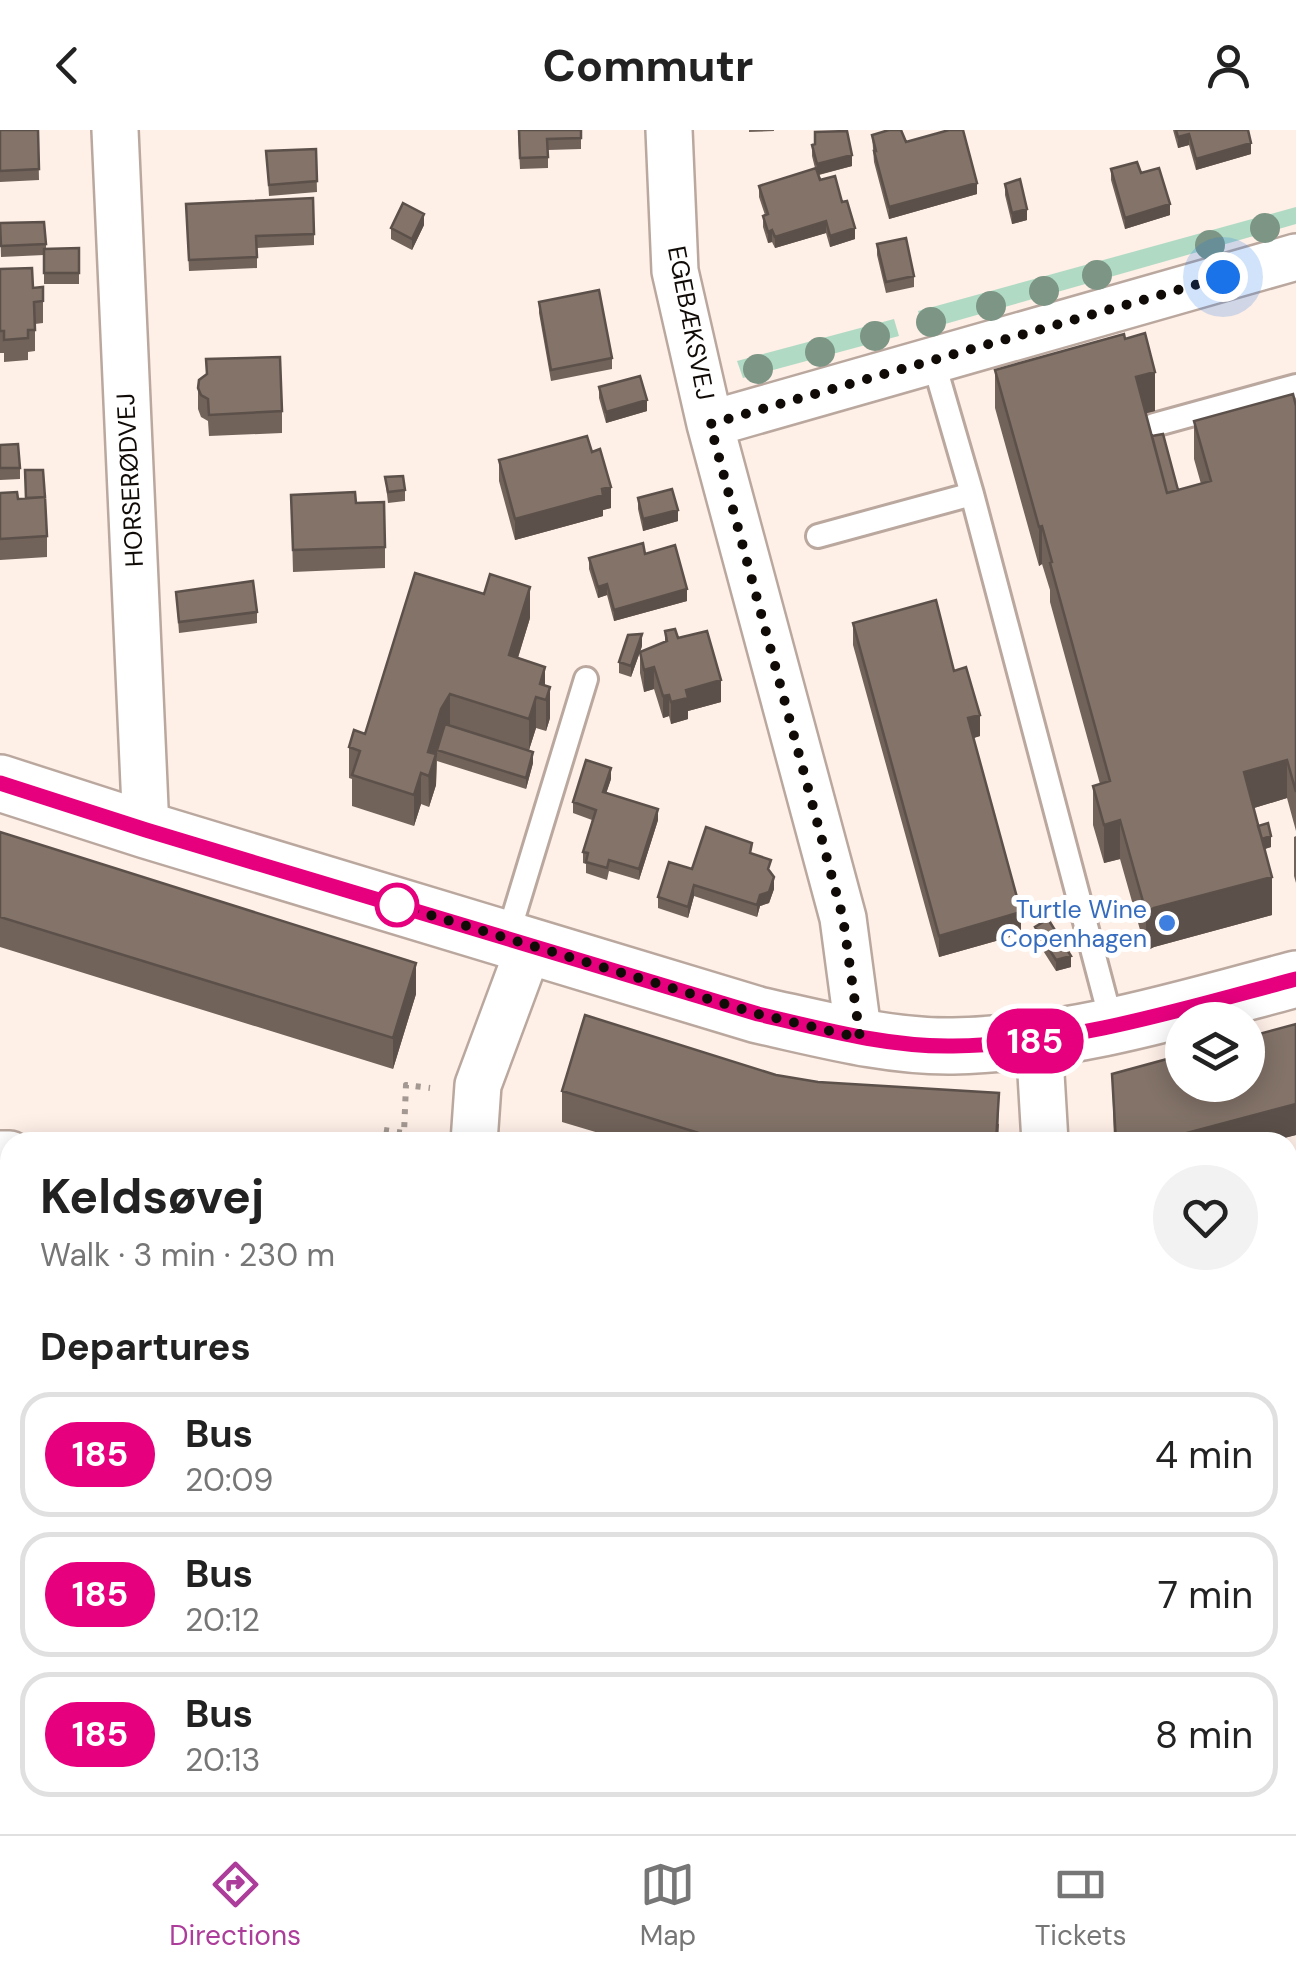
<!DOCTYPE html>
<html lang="en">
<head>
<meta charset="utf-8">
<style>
  body { margin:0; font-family:"DM Sans",sans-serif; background:#f2f2f2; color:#222; height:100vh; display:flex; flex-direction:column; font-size:38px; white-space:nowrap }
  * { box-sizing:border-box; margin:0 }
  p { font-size:32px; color:#767676 }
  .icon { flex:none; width:55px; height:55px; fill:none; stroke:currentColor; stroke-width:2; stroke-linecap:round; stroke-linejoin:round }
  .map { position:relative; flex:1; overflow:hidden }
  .sheet { position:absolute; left:0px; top:1002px; width:1298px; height:702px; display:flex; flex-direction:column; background:#fff; border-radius:30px 30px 0 0; box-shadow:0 5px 25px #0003 }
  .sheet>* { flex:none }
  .badge { padding:0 20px; border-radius:32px; font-size:35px; line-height:65px }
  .tools { position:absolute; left:1165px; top:872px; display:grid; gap:20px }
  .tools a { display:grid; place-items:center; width:100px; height:100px; border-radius:50%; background:#fff; box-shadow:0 5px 25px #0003; font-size:50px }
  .you { position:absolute; width:50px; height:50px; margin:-25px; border:8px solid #fff; border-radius:50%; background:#1a73e8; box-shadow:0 0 0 15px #1a73e833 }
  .map>.badge { position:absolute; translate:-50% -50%; box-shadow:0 0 0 5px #fff }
  h2 { padding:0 40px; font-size:38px; line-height:90px }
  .round { display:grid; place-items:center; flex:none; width:105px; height:105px; border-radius:52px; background:#f2f2f2 }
  .overview { display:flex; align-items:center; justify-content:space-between; height:170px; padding:0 40px }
  h1 { font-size:48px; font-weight:700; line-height:75px }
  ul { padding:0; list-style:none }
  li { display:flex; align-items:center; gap:30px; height:125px; margin:0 20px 15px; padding:0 20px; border:5px solid #e0e0e0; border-radius:30px }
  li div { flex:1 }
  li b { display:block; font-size:38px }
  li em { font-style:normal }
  li .badge { min-width:110px; font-weight:700; text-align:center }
  header { display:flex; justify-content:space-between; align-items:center; height:130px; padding:0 40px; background:#fff; font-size:45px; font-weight:700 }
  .menu { display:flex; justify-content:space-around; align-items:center; height:140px; border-top:2px solid #e0e0e0; background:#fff; font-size:28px; color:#767676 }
  .menu a { display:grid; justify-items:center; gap:5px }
  .menu .on { color:#ad3d9a }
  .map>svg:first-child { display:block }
  .green { fill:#b1dac5 }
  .forest { fill:#7dc3a2 }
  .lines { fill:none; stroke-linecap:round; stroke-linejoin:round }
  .lane-casing { stroke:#baa89f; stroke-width:28 }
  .street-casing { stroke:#baa89f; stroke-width:50 }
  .secondary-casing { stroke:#baa89f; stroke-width:60 }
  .path { stroke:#a39892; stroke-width:6; stroke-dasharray:5 8; stroke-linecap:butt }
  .lane { stroke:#fff; stroke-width:22 }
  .street { stroke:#fff; stroke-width:45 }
  .secondary { stroke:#fff; stroke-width:55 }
  .tree { fill:#7c9585 }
  .wall { fill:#71635a }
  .shaded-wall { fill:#5c504a }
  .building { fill:#837369; stroke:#5c504a; stroke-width:2.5 }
  .line-casing { stroke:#fff; stroke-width:22 }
  .line { stroke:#e6007e; stroke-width:15 }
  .walk { stroke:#110b08; stroke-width:10; stroke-dasharray:0 18 }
  .stop-dot { fill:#fff; stroke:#e6007e; stroke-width:5 }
  .shop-dot { fill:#3f7fe0; stroke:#fff; stroke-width:4 }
  .labels { text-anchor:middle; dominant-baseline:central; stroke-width:10; stroke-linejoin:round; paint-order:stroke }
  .street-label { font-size:25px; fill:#110b08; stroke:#fff }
  .shop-label { font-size:25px; fill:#366cbe; stroke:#fff; text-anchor:end }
</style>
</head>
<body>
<header><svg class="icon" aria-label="back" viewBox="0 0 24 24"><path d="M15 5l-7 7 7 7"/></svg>Commutr<svg class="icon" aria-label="person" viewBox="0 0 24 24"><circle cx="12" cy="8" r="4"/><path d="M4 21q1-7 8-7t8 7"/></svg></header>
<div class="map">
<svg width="1296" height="1704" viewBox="0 0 1296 1704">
  <rect width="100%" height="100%" fill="#feefe7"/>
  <path class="green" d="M1296,77v17l-372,106 -6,-19z
    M894,189l5,17 -156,42 -6,-17z"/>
  <path class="forest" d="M836,1695h211l1,9h-210z"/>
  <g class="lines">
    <g class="lane-casing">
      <path id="lane" d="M933,230l39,134 141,534
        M1154,295l142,-39
        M818,406l154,-42
        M507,808l79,-259"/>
    </g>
    <g class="street-casing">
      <path id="street" d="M115,0l31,700
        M669,0l6,141 35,153 133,494 16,120
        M710,294l586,-167
        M1039,910l6,102
        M474,1012l4,-57 52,-140
        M0,1024h10
        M1288,1172l8,-2
        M0,1234h10
        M1288,1392l8,-2
        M0,1459h10
        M1288,1607l8,-2
        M527,1695v9
        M1086,1695v9"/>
    </g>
    <g class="secondary-casing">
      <path id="secondary" d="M0,653l146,47 612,185c64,14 129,32 195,31 118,-2 230,-37 343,-67"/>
    </g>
    <path class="path" d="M384,1000l20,3 2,-48 24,3
      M1,1277l9,113
      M32,1695l1,9"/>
    <use href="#lane" class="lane"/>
    <use href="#street" class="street"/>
    <use href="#secondary" class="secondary"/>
  </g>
  <g class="tree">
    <circle cx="1265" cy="98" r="15"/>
    <circle cx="1210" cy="115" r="15"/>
    <circle cx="1097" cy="145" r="15"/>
    <circle cx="1044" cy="161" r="15"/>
    <circle cx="991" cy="176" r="15"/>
    <circle cx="931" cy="192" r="15"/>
    <circle cx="875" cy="206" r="15"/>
    <circle cx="820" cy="222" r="15"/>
    <circle cx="758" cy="239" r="15"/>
  </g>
  <path class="wall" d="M0,0h38l1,50 -39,2z
    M518,0h63v19l-33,1v18l-28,1z
    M749,0h25v1l-25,1z
    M1173,0h75l3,24 -55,16 -7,-25 -11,3z
    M872,5l34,7 71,52 -88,25 -15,-57z
    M812,15l40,21 -33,9 36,64 -25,8 -4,-14 -51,15 -3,-6 -4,1 -5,-16v-11l2,-1 -6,-18v-11l56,-18 -3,-12z
    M316,19l1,43 -48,4 -3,-45z
    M1111,39l30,4 29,42 -45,14 -14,-49z
    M1005,54l22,36 -15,4 -7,-29z
    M186,74l128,30v11l-57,3v20l-68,3z
    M0,93l46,21v4h33v36h-35v-29l-43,2z
    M424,95l-12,25 -21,-11v-11z
    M877,114l37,32v11l-28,6 -9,-38z
    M0,139l33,19 10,-1v36l-8,1v27l-7,1v8l-24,2v-9h-4z
    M539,172l73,56v11l-61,12 -12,-68z
    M995,240l160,41 -10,2 7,23 26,54 23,-6 -7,-25v-38l102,-15v425l-9,-33 -33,10 4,18 13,21 -6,2 7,66 -118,32 -8,4 -26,-92 -16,4 -11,-38v-39l7,-2 -50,-182v-12l-8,-26 -3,2 -44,-158z
    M599,257l48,24 -41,12 -7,-25z
    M198,258l84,23v22l-73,3 -1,-15 -7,-4 -3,-8z
    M0,315l20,23v11l-20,1z
    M499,330l112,48 -8,2v6l-88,24 -16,-59z
    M385,347l20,13v11l-17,2z
    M0,363l18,6 29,37v21l-47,3z
    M291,365l65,8 29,44v21l-92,4z
    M638,368l40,23 -35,10 -5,-22z
    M645,424l42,47 -73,20 -7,-26 -9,3 -9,-29v-11z
    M176,462l81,20v11l-78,10z
    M530,488l-12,40 27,28 5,32 -4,13 -10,-3 -7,22 4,13 -7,26 -89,-28v-7l-1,31 -7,22 -8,-3 -7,22 -62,-20v-27l-3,-1v-31l16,-13z
    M853,493l101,48 26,65 -7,2 48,196 -82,23 -86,-312z
    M665,501l13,7 43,64 -33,9v8l-17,5 -2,-8 -6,2 -9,-29 -10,3 -4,-19v-21l-9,25 -12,-4v-11l23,-16 -2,6 25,-10z
    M611,649l-5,14 52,27 -19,60 -30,-9 -2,9 -21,-7v-9l-3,-1v-11l9,-32 -19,-7v-11z
    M0,702l416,162 -23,75 -393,-122z
    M1296,706v47l-2,-7v-39z
    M692,739l79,2 3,18 -5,14 -9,3 -3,11 -63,-21 -6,22 -30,-10v-11z
    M1035,797l36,40 -15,4 -21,-33z
    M1296,894v111l-28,7h-154l-2,-68z
    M776,945l223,49 -1,18h-369l-67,-20v-31z
    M1296,1347v29h-2l-5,-16v-11z
    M0,1456h4v92h-4z
    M0,1628l7,17v12h-7z
    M1160,1695h128l8,6 -15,3h-119z"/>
  <path class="shaded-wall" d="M1189,4v11l-11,3v-11z
    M1251,13v11l-55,16v-11z
    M852,25v11l-35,9v-11z
    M977,53v11l-88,25v-12z
    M1170,74v11l-45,14v-11z
    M1027,79v11l-15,4v-11z
    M424,84v11l-12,25v-11z
    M826,91v12l-51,15v-11z
    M855,98v11l-25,8v-11z
    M772,100v12l-4,1v-11z
    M1155,242v39l-19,5v-39z
    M647,270v11l-41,12v-11z
    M611,357v21l-8,2v6l-88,24v-21z
    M678,380v11l-35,10v-12z
    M1042,396v38l-3,2v-39z
    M607,454v11l-9,3v-11z
    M530,457v31l-21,68v-31z
    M687,459v12l-73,20v-11z
    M642,504v12l-11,31v-11z
    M545,537v31l-5,-14z
    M654,537v22l-10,3v-22z
    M721,550v22l-33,9v8l-17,5v-22l15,-12z
    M550,557v31l-4,13v-31z
    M450,564v31l-13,25 -1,35 -7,22 -1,-55 13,-43z
    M669,565v21l-6,2v-22z
    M536,567v31l-7,22v-31z
    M980,585v21l-12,4v-22z
    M533,622v11l-7,26v-11z
    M1287,630v38l-43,13v-39z
    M611,638v11l-8,24v-11z
    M421,643v31l-7,22v-31z
    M658,679v11l-19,60v-11z
    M1120,690v39l-16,4v-38z
    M1271,706v11l-13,4v-11z
    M774,747v12l-5,14 -9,3 -3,11v-12l3,-10z
    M1272,747v38l-118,32 -8,4v-39l8,-4z
    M694,755v11l-6,22v-11z
    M1021,782v22l-82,23v-21z
    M1071,826v11l-15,4v-11z
    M416,833v31l-23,75v-31z
    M999,963l-1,49h-2z
    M1296,974v31l-28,7h-115z
    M1296,1251v22l-8,2v-22z
    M1296,1464v22l-8,2v-22z
    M1296,1679v22l-15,3h-95l40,-9h62v-14z"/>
  <path class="building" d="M0,0h38l1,39 -39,2z
    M519,0h62v8l-34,1 1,18 -28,1z
    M889,0h12l5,12 43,-12h14l14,53 -88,24 -15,-56h2l-4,-16z
    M1176,0h72l3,13 -55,16 -7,-25 -11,3z
    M847,1l5,24 -35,9 -5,-19 3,-1v-12z
    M316,19l1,32 -48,4 -3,-34z
    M1137,32l4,11 18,-5 11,36 -45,14 -14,-49z
    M816,38l4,12 15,-4 7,26 5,-1 8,27 -25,8 -4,-15 -51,16 -3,-7 -4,2 -5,-16 5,-2 -9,-28z
    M1020,49l7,30 -15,4 -7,-29z
    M313,68l1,36 -58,2 1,21 -68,3 -3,-56z
    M403,73l21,11 -12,25 -21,-11z
    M44,92l2,22 -45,2 -1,-23z
    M906,108l8,38 -28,6 -9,-38z
    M79,118v25h-35v-24z
    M32,138l1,20 10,-1v14l-9,1 1,28h-7v8l-24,2v-9h-4v-62z
    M599,160l13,68 -61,12 -12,-68z
    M1145,203l10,39 -19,5 31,116 44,-12 -17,-60 99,-27 3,12v386l-9,-32 -43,12 28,105 -118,31 -8,4 -26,-92 -16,5 -11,-39 17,-5 -60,-218 2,-1 -10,-36 -3,1 -44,-157 129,-36 1,5z
    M280,227l2,54 -73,4 -1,-16 -7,-4 -3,-7 1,-8 8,-6 -1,-15z
    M640,246l7,24 -41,12 -7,-25z
    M1163,304l15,56 -11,3 -15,-57z
    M587,306l5,16 8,-3 11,38 -9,2 1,6 -88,24 -16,-59z
    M18,314l2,24h-20v-23z
    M25,340h18l2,27 -19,1z
    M403,346l2,14 -17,2 -3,-15z
    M672,359l6,21 -35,9 -5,-21z
    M17,362l1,7 27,-2 2,39 -47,3v-46z
    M355,362l1,11 28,-1 1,45 -92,3 -2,-55z
    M643,413l2,11 30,-9 12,44 -73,21 -7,-26 -9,3 -9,-29z
    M415,443l69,21 6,-20 40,13 -21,68 36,12 -5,17 10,3 -4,13 -10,-3 -7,22 -79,-25 -9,15 -13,43 8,2 -7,22 -8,-3 -7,22 -62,-20 8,-24 -11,-4 5,-17 11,4z
    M253,451l4,31 -78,10 -3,-30z
    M936,470l18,71 12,-4 14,48 -12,3 53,194 -82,24 -86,-313z
    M675,499l3,9 29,-7 14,49 -35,10 2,8 -17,4 -2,-7 -6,1 -9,-29 -10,3 -4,-18 27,-11 -2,-10z
    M642,504l-11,32 -12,-4 9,-27z
    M445,594l88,28 -7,26 -89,-28z
    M586,630l25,8 -8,24 55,17 -19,60 -30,-9 -2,8 -21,-6 2,-9 -5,-1 13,-42 -23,-8z
    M1268,693l3,13 -9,3 -4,-13z
    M706,697l46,16 -2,10 21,7 -3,9 6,8 -5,15 -9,3 -3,10 -63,-20 -6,22 -30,-10 11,-35 23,7z
    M0,702l416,131 -23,75 -393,-121z
    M1048,789l23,37 -15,4 -21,-33z
    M585,885l191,60 42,7 181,11 -3,49h-268l-166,-51z
    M1296,894v80l-143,38h-37l-4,-68 70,-19v30h66v-48z
    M1296,1180v71l-8,2v-71z
    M8,1194h2v20h-2z
    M1296,1347v18h-2l-5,-16z
    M1296,1393v71l-8,2v-71z
    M0,1456h4v70h-4z
    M1296,1606v73l-8,2v-73z
    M5,1627l2,18 -7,1v-18z
    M0,1674h10v21h11l1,9h-22z
    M64,1695h399v9h-398z
    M620,1695h55l1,9h-55z
    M1165,1695h61l-40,9h-19z"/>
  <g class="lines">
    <g class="line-casing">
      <path id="line" d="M0,653l146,47 612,184c64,15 129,33 195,32 118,-2 230,-37 343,-67"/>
    </g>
    <use href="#line" class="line"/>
    <path class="walk" d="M397,775l361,109 102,24 -17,-120 -133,-494 513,-147"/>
  </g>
  <circle class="stop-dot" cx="397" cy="775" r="20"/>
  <circle class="shop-dot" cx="1167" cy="793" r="10"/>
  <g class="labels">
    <g class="street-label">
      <text transform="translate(691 193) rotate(79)">EGEBÆKSVEJ</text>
      <text transform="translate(130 350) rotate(-93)">HORSERØDVEJ</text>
    </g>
    <g class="shop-label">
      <text x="1147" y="779">Turtle Wine<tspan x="1147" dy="29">Copenhagen</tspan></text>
    </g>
  </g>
</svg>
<div class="tools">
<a><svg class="icon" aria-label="layers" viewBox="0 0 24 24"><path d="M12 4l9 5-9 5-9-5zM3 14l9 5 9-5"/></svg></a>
</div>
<div class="you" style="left:1223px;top:147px"></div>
<b class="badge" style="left:1035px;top:911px;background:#e6007e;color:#fff">185</b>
<section class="sheet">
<div class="overview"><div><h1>Keldsøvej</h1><p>Walk · 3 min · 230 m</p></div><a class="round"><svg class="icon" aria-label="heart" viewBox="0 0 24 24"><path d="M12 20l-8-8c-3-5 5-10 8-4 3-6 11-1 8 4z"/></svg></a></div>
<h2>Departures</h2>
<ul>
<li><span class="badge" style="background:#e6007e;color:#fff">185</span><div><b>Bus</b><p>20:09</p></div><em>4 min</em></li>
<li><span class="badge" style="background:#e6007e;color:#fff">185</span><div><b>Bus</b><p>20:12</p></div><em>7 min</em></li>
<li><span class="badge" style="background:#e6007e;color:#fff">185</span><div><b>Bus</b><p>20:13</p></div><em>8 min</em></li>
</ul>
</section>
</div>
<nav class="menu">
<a class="on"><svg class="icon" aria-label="directions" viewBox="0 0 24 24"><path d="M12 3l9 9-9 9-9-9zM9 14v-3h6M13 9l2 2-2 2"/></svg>Directions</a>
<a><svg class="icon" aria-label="map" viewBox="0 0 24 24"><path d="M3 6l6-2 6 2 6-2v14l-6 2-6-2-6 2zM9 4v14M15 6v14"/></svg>Map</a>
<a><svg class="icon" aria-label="tickets" viewBox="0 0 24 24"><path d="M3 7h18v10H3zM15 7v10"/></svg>Tickets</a>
</nav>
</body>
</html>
